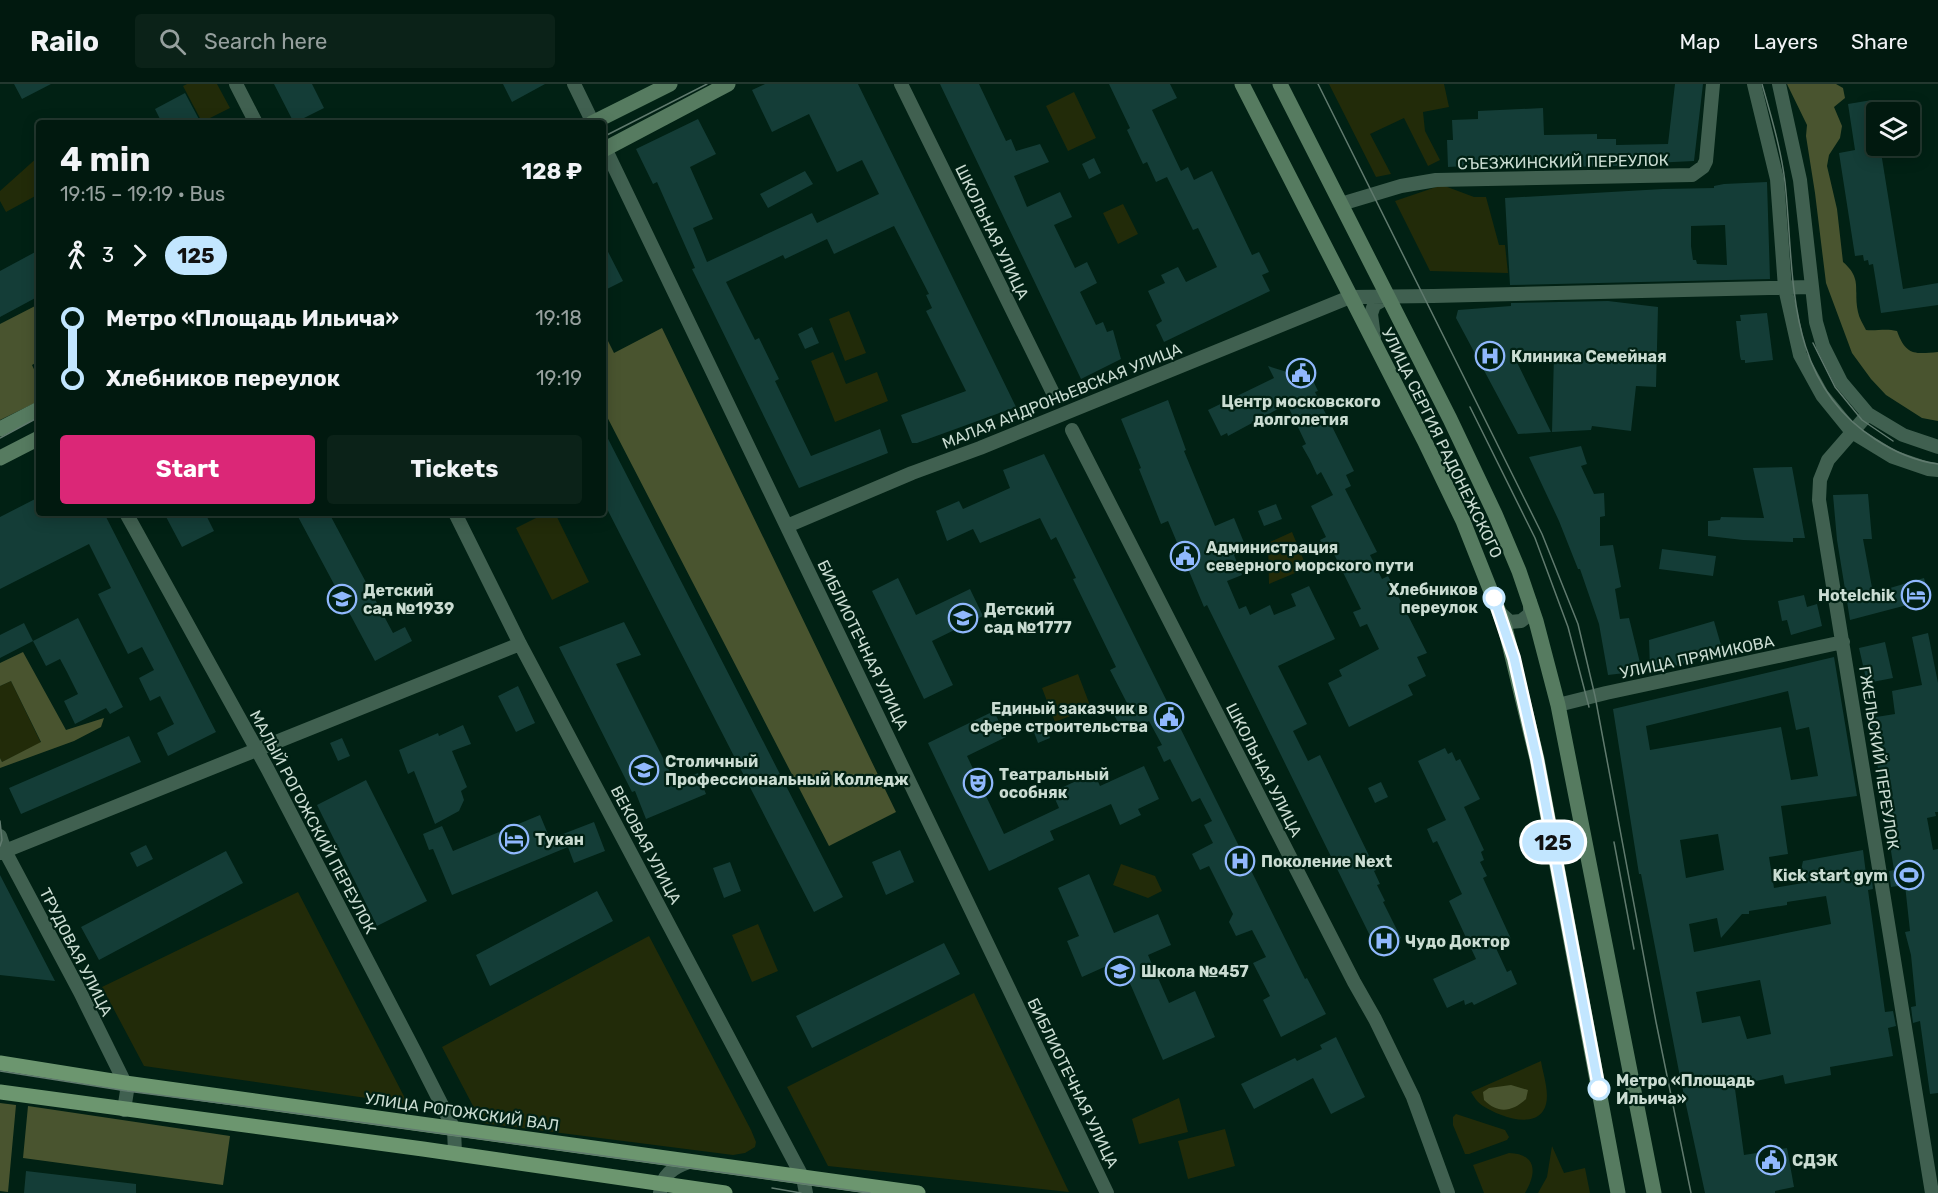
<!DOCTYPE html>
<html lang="en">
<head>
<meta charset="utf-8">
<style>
  body { margin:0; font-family:Rubik,sans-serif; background:#0b2218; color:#f1f3f6; height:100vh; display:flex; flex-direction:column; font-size:22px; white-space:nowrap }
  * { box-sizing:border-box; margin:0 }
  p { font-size:20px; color:#96a09e }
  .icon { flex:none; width:33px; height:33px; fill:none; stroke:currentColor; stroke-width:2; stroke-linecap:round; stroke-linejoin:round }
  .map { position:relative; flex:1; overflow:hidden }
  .drawer { position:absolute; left:36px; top:36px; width:570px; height:396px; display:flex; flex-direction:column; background:#01190f; border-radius:6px; box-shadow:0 3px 15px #0003,0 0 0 2px #23382f }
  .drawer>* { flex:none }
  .badge { padding:0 12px; border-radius:20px; font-size:21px; line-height:39px }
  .tools { position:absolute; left:1866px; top:18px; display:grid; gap:12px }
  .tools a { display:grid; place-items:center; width:54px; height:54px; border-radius:6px; background:#01190f; box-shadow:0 3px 15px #0003,0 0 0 2px #23382f; font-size:30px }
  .map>.badge { position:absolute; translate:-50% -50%; box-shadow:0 0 0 3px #fff }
  .legs { display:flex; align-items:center; gap:9px; height:66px; padding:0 24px; font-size:20px }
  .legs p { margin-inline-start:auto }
  .overview { display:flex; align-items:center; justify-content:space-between; height:102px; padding:0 24px }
  h1 { font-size:33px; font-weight:700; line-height:45px }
  .button { display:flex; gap:12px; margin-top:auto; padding:12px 24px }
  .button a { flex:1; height:69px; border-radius:6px; background:#db2777; color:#fff; font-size:24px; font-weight:700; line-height:69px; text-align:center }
  .button a+a { background:#0b2218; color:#f1f3f6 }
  ul { padding:0 24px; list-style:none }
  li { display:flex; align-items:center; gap:21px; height:60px; font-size:22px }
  li i { display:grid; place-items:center; width:9px; height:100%; margin:0 8px; background:currentColor }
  li i::after { content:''; width:15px; height:15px; margin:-8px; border:4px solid; border-radius:50%; background:#01190f }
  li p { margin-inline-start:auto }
  li:first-child i { background:linear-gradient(#0000 50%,currentColor 0) }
  li:last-child i { background:linear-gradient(currentColor 50%,#0000 0) }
  header { display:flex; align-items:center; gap:36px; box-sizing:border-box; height:84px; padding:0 30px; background:#01190f; border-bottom:2px solid #23382f }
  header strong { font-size:28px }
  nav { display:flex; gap:33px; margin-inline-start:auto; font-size:21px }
  .search { width:420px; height:54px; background:#0b2218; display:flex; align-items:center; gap:15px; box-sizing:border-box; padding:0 21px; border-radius:6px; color:#96a09e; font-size:22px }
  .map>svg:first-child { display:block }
  .green { fill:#222b09 }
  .forest { fill:#49542f }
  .building { fill:#143d37; fill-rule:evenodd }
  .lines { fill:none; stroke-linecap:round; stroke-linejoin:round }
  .street { stroke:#406050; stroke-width:14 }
  .secondary { stroke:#567b60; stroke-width:15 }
  .primary { stroke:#6c966f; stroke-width:15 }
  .tram { stroke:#607a6e; stroke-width:1.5 }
  .line-1-casing { stroke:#fff; stroke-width:14 }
  .line-1 { stroke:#c2e6ff; stroke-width:9 }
  .stop-1-dot { fill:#fff; stroke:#c2e6ff; stroke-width:3 }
  .labels { text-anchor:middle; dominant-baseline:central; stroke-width:4.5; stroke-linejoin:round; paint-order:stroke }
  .street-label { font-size:16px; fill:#cadcd2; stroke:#012114 }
  .poi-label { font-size:16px; font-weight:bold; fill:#cadcd2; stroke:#012114; text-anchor:start }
  .stop-label { font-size:16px; font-weight:bold; fill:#cadcd2; stroke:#012114; text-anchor:end }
</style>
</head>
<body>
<header>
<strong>Railo</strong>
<div class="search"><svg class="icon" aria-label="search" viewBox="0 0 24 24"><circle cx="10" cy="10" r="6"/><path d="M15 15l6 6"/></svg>Search here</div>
<nav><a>Map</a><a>Layers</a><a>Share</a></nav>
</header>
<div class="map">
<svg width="1938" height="1109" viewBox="0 0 1938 1109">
  <rect width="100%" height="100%" fill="#012114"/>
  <path class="green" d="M187,0h30l13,24 -28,14 -19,-36z
    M1329,0h115l5,23 -26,5 2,19 15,29 -12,6 -24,-48 -34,16 21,40 -15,3z
    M1074,8l22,46 -28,13 -22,-45z
    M39,72v38l-33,18 -6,-11v-10z
    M1442,101l32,12h12l13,48h6l3,28 -78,-2 -35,-70z
    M1123,120l15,30 -20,10 -15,-31z
    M849,227l17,42 -21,8 -16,-42z
    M833,268l13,32 31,-12 11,29 -53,21 -24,-61z
    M546,429h9l34,69 -37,18 -36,-72z
    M1292,448l15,36 -38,16 -1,-41z
    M1078,590l13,34 -36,14 -13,-34z
    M11,597l30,62 -39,19 -2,-4v-72z
    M1121,780l34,12 7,15 -14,7 -35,-13z
    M298,808l110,212 -264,-38 -42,-79z
    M758,840l20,47 -26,11 -20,-47z
    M649,852l102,194 5,12 -1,5 -10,6 -12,2 -251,-32 -40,-76z
    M974,909l95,199 -241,-26 -41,-79z
    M1541,977c2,14 11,37 2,50 -12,18 -46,4 -60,-5 -6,-4 -9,-9 -12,-14z
    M1179,1014l9,34 -49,12 -7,-25z
    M1456,1030l49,16 4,7 -2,3 -38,14h-4l-12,-29v-8z
    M1225,1045l10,37 -47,13 -10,-38z
    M1552,1062l12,27 21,-5 5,25h-52l9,-16z
    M1509,1069c28,1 28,20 16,40h-41l-11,-28z"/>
  <path class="forest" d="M1787,0h49l7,4 2,10 -11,9 8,19 -2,12 -11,17 -2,11 10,43 6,53c20,17 10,28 15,50 1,6 5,12 8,18 11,1 20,-2 31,1 9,25 18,23 41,21v69l-16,-3 -36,-23 -15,-16 -19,-26 -26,-70 -11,-90 -9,-57 1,-11z
    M39,220v57l-7,4 7,15v21l-39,19v-96z
    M662,244l234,484 -67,34 -226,-437v-78l11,22z
    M23,568l43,78 38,-12 -3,9 -27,14 -74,27v-10l2,4 39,-20 -30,-61 -11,5v-23z
    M1511,1001l17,5 -2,9c-14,13 -28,15 -42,1l-1,-8 6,-4z
    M0,1019l16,2 -8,87 -8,-1z
    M28,1022l202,30 -7,49 -200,-27z"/>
  <path class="building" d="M14,0h37l-29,15z
    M274,0h38l12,24 -30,15z
    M503,0h42l-33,18z
    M765,0h93l158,323 -99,36h-5l-11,-28 65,-24 -40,-80 6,-3 -6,-13 3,-1 -35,-68 -60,28 -7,-15 -42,20 -2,-4 -57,27 29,58 4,-2 20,41 -4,2 36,75 69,-27 8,24 -89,35 -107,-219 3,-1 -38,-86 -4,2 -17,-35 62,-30 18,35 -26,13 23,52 -20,9 14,34 105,-49 5,10 62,-29 -17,-34 -25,12 -28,-58 -37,18 -20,-42z
    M940,0h39l27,57 5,-2 5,12 24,-7 9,18 -35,14 13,31 33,-15 12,25 -18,8 21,43 12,-6 10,21 -17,9 16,33 7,-3 4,10 6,-2 8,29 -40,20z
    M1109,0h61l7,14 -25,12 29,61 7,-4 6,13 18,-9 40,84 7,-3 10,20 -7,3 8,16 -106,51 -8,-17 6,-4 -14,-30 17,-8 -4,-8 17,-8 8,15 31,-15 -19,-39 -5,2 -26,-53 -11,5 -9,-20 -4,2 -16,-34 3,-2z
    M1675,0h28l-9,77 -41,2v2l-86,2v-7l-119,7 -1,-27h6l-1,-20 26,-1v-8l65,-3 1,27 53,-1v5h19v6l52,-1z
    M185,9l16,30h-39l-7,-14z
    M1872,16l4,26v20h4l23,143 35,-6v22l-57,8 -8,-49 -4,1 -1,-5 -4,1 -1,-6 -8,1 -16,-103 16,-3 -7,-46z
    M1094,74l7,15 -12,6 -7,-15z
    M805,87l8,13 -45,24 -8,-14z
    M1767,98l3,97 -260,6 -5,-87 158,-9 51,-1v-2l10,-2zM1725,141l2,40 -30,-1 -1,-4h-3l-2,-14v-20z
    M603,158l20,39 -20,10z
    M39,166v46l-39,21v-46z
    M1608,217l50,6 -2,80 -20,-1 -5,45 -39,-5 -1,4 -39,2 2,-78 -43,-4 40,82 -33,2 -62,-116 2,-8 53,-4v-3z
    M1767,229l6,47 -28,3v-3h-4l-1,-4 -4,-35h5l-1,-6z
    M812,243l7,16 -14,6 -7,-15z
    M1305,280l13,27 -3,1 39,79 -8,4 5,11 -6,3 32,63 -7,3 12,24 6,-3 39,77 -10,4 9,19 -18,9 5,10 -64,32 -21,-44 14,-7 -3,-6 40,-21 -12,-25 -7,3 -7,-15 8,-3 -29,-59 -5,2 -7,-12 6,-3 -15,-31 22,-11 -12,-23 -4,3 -7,-15 -8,-14 4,-2 -19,-40 -59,32 -1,-3 -6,3 -13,-26 66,-32 -6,-12 19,6z
    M1168,316l18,50 -2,1 31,75 19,-8 13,32 -13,5 8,20 -15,6 12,28 7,-3 4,9 20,-10 4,10 22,-9 -5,-12 18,-8 26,53 -57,27 29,58 -14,7 15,30 12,-6 56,115 -2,1 6,13 -3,1 8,16 -2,1 18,36 -24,12 -170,-345 -3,2 -36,-86 -7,3 -22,-55 2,-1 -20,-49z
    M603,345l240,468 -29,15 -211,-411z
    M1581,362l6,18 -6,2 13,28 10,-1 1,23 -5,1v29l13,-1 8,42 -6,2 5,30 9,-1 13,53 -34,4 -9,-51 -19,-55h-2l-19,-48 -30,-64z
    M1044,370l261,525 2,-1 19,36 -45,23 -18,-37 7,-4 -17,-33 13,-6 -14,-27 -16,6 -7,-14 4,-8 -24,-48 -9,4 -8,-16 21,-11 -9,-18 8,-4 -12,-23 -8,4 -22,-43 -6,3 -7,-15 5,-2 -13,-24 -25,13 -12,-23 15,-8 -17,-33 6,-3 -43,-88 3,-1 -20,-41 -5,3 -11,-22 -60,25 -7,-14 -26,12 -11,-30 23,-10 4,8 47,-21 -7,-18z
    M1792,383l13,71h-12v4l-50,-2 -35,-4v-15l12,-1 1,-3 43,1 -11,-50z
    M1868,410l4,45h-9l10,54 51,-15 6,21 -80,21 -13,-80 -4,-45z
    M39,413v16h21l3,5 9,-5h32l112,219 -48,24 -11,-23 17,-9 -14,-28 -10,5 -11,-23 15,-8 -12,-23 -14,7 -30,-60 13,-6 -22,-44 -89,45v-72z
    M1276,420l6,15 -18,7 -6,-15z
    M164,429h41l9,18 -32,16z
    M296,429h33l64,120 12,-6 7,14 -37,20z
    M1662,465l54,7 -3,20 -54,-7z
    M898,494l18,37 54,-26 13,27 -51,25 21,44 -29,14 -52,-108z
    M1804,511l3,12 10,-3 5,22 -31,9 -4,-15 -5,1 -4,-20z
    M78,534l45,89 -13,7 -4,-6 -31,16 -11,-23 14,-7 -11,-22 -7,-13 -14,7 -13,-25z
    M1714,537l9,31 -51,15 -22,3 -1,-30z
    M624,538l17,33 -25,9 59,118 23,-9 8,21 -60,25 -11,-28 -3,1 -73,-145z
    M24,539l9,18 -33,17v-23z
    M1928,549l10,50v129h-3l1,4 -9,2 6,32 5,-1v244l-8,1 -10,-73 -7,2 -2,-16 5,-1 -5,-51 -6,-23 5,-1 -5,-46 -14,2 -2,-16 5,-1 -24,-152 25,-4 -3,-23 30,-6 -10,-48z
    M1885,558l8,36 -26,5 -8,-35z
    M1834,573l23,139 -76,10 7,48 -19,3 5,31 29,-5 -2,-13 2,-9 60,-11 3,24 5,-1 2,16 -5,1 17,122 8,-1 3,15 -8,2 5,28 -63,11 1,8 -46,9 -2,-9 -45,10v3l-3,1 9,66 43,-7 7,39 -19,4v2h-70l-25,-116 -39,-203h-2l-26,-165zM1788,607l8,39 13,-3 9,49 -27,4 -10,-53 -131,23 -4,-24zM1718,750l6,36 -38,8 -6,-38zM1826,812l5,28 -137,28 -5,-28 28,-6 4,20 21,-24h7v-3l38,-6v-3zM1760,896l11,54 -24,5 -7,-23 -38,7 -6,-31z
    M518,602l17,37 -19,9 -18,-36z
    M994,627l12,26 -39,19 37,78 55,-26 -7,-16 42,-19 6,13 44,-20 15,33 -21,10 3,6 -21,10 -9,-21 -61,27 4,9 -65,31 -61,-128z
    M1044,638l6,16 -12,5 -6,-16z
    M463,641l8,19 -19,7 15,36 -6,4 3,9 -5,11 -24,13 -21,-53 -6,3 -9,-24 39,-17 1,3z
    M129,652l12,26 -120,52 -12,-26z
    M342,654l8,18 -12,5 -8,-18z
    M1445,664l3,6 4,-2 4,9 4,-2 20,40 -16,8 20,43 -3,2 3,8 -4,2 7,14 -4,2 28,61 -16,7 12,26 4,-2 6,14 -43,21 -2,-3 -7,3 -1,-5 -17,8 -14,-29 43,-20 -27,-58 13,-7 -25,-53 -4,2 -6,-14 19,-9 -28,-59z
    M366,696l61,121 -50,25 -60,-121z
    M1381,698l7,15 -13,6 -7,-15z
    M540,731l10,24 44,-17 11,29 -31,12 -6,-16 -116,48 -19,-46 -4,1 -6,-16 19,-8 11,25z
    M146,761l7,14 -16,8 -7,-14z
    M900,766l14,32 -28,13 -14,-33z
    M226,767l17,32 -144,77 -18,-33z
    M730,778l11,29 -17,7 -11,-30z
    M1089,790l25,59 44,-19 13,31 -23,10 21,48 26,-12 20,46 -52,23 -43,-100 -38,17 -15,-36 12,-5 -21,-48z
    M0,791l55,106 -55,-6z
    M597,807l16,30 -123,65 -14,-31z
    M944,859l16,31 -148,74 -16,-32z
    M1336,953l29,60 -34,17 -18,-36 -59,31 -13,-25 54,-26 2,3 25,-12 -2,-4z
    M26,1087l110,13v9h-112z"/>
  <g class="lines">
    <path class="street" d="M236,0l20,39
      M574,0l19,39
      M901,0l153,311
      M1754,0l23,95 8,109 15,67 22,40 30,37 41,25 35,12 10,1
      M1779,0l21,96 16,142 7,24 18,36 27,32 35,21 35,12
      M603,60l504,1049
      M1341,120l60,-18 35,-6 256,-5 11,-8 3,-6 7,-77
      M1374,253l-3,-23 3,-9 14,-8
      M1868,330l-40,46 -8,20 -1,20 113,693
      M1072,346l282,552 21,37 38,78 35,96
      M126,429l141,255 148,284 39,77 1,24
      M455,429l65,131 283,534 3,15
      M787,442l125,-53 68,-25 370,-151 83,-1 379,-9
      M1500,529l10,9 11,-1 9,-7v-12
      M1558,621l48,-12 237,-51
      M0,752l5,15 75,141 45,91 2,8 -3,19
      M0,769l520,-209
      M660,1109c2,-18 12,-25 29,-31"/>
    <path class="secondary" d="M1242,0l182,356 39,81 42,106 32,132 81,434
      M1280,0l170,335 45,95 24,57 17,50 22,84 96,488
      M592,39l78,-39
      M603,66l125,-66
      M0,345l39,-20
      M0,374l39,-20"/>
    <path class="primary" d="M0,979l125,20 793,110
      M0,1008l423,57 302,44"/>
    <path class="tram" d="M1318,0l224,450 36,90 17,72 61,326 35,171
      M1762,0c9,32 19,65 23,98 10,94 -1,199 90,257 18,12 41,22 63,25
      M603,53l104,-53
      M1813,259l22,44 27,33 31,21
      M1470,323l65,131 33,89 21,80
      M0,354l39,-21
      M0,737l2,19 -2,6
      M1614,758l20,107
      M0,987l127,20 116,15 627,87
      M772,1104l29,5"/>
  </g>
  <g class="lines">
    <g class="line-1-casing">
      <path id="line-1" d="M1494,514l20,60 23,101 62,330"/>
    </g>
    <use href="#line-1" class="line-1"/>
  </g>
  <defs>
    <g id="hospital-ring" transform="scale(1.5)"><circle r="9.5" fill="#012114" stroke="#90b8fd" stroke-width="1.5"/><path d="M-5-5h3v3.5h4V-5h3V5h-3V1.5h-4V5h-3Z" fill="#90b8fd"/></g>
    <g id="civic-ring" transform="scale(1.5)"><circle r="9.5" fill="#012114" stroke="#90b8fd" stroke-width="1.5"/><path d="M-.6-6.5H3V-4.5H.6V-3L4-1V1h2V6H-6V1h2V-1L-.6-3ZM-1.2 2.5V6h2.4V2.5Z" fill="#90b8fd"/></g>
    <g id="hotel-ring" transform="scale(1.5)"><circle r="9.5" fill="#012114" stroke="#90b8fd" stroke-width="1.5"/><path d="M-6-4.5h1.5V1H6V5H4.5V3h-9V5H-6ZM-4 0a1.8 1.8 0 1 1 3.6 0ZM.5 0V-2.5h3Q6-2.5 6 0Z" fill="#90b8fd"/></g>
    <g id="school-ring" transform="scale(1.5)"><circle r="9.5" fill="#012114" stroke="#90b8fd" stroke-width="1.5"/><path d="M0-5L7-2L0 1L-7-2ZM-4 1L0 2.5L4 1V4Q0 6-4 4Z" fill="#90b8fd"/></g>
    <g id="university-ring" transform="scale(1.5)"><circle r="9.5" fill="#012114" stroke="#90b8fd" stroke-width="1.5"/><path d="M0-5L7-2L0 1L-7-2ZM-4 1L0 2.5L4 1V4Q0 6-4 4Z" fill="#90b8fd"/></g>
    <g id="theatre-ring" transform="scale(1.5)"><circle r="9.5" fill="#012114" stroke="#90b8fd" stroke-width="1.5"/><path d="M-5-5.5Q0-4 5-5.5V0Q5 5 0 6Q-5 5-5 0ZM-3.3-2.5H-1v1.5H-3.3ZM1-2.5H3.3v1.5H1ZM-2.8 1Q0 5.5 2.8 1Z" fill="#90b8fd"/></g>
    <g id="stadium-ring" transform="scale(1.5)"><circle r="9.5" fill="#012114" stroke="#90b8fd" stroke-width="1.5"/><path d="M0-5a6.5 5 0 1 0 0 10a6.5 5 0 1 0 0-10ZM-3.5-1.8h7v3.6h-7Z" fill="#90b8fd"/></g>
  </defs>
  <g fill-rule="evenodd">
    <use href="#hospital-ring" x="1490" y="272"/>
    <use href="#civic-ring" x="1301" y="289"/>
    <use href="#civic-ring" x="1185" y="472"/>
    <use href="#hotel-ring" x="1916" y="511"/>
    <use href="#school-ring" x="342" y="515"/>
    <use href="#school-ring" x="963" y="534"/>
    <use href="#civic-ring" x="1169" y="633"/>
    <use href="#university-ring" x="644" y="686"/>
    <use href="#theatre-ring" x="978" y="699"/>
    <use href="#hotel-ring" x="514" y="755"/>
    <use href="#hospital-ring" x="1240" y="777"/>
    <use href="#stadium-ring" x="1909" y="791"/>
    <use href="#hospital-ring" x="1384" y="857"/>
    <use href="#school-ring" x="1120" y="887"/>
    <use href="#civic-ring" x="1771" y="1076"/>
  </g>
  <g class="stop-1-dot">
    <circle cx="1494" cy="514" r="10"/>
    <circle cx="1599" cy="1005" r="10"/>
  </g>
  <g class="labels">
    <g class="street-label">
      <text transform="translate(1563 78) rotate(-1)">СЪЕЗЖИНСКИЙ ПЕРЕУЛОК</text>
      <text transform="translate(992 148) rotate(64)">ШКОЛЬНАЯ УЛИЦА</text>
      <text transform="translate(1062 312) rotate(-22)">МАЛАЯ АНДРОНЬЕВСКАЯ УЛИЦА</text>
      <text transform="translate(1442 359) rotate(64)">УЛИЦА СЕРГИЯ РАДОНЕЖСКОГО</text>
      <text transform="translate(863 561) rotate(64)">БИБЛИОТЕЧНАЯ УЛИЦА</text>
      <text transform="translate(1697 573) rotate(-12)">УЛИЦА ПРЯМИКОВА</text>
      <text transform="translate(1879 674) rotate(81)">ГЖЕЛЬСКИЙ ПЕРЕУЛОК</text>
      <text transform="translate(1264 686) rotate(63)">ШКОЛЬНАЯ УЛИЦА</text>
      <text transform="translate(313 738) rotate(62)">МАЛЫЙ РОГОЖСКИЙ ПЕРЕУЛОК</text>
      <text transform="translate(646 761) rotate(62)">ВЕКОВАЯ УЛИЦА</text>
      <text transform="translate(76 868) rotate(63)">ТРУДОВАЯ УЛИЦА</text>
      <text transform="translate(1073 999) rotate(64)">БИБЛИОТЕЧНАЯ УЛИЦА</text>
      <text transform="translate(462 1028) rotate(8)">УЛИЦА РОГОЖСКИЙ ВАЛ</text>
    </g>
    <g class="poi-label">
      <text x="1511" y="272">Клиника Семейная</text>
      <text x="1301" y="317" text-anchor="middle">Центр московского<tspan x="1301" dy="18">долголетия</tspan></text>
      <text x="1206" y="463">Администрация<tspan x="1206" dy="18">северного морского пути</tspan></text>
      <text x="363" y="506">Детский<tspan x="363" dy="18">сад №1939</tspan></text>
      <text x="1895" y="511" text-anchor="end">Hotelchik</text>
      <text x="984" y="525">Детский<tspan x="984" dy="18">сад №1777</tspan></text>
      <text x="1148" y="624" text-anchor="end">Единый заказчик в<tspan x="1148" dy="18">сфере строительства</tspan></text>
      <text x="665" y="677">Столичный<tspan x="665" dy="18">Профессиональный Колледж</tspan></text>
      <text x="999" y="690">Театральный<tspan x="999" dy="18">особняк</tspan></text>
      <text x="535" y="755">Тукан</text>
      <text x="1261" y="777">Поколение Next</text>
      <text x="1888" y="791" text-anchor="end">Kick start gym</text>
      <text x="1405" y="857">Чудо Доктор</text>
      <text x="1141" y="887">Школа №457</text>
      <text x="1792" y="1076">СДЭК</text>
    </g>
    <g class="stop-label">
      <text x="1478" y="505">Хлебников<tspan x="1478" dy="18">переулок</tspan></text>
      <text x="1616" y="996" text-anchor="start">Метро «Площадь<tspan x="1616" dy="18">Ильича»</tspan></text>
    </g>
  </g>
</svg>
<div class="tools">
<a><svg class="icon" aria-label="layers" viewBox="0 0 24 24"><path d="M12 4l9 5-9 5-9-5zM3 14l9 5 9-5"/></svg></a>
</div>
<b class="badge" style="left:1553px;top:758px;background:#c2e6ff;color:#111">125</b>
<section class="drawer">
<div class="overview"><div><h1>4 min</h1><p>19:15 – 19:19 · Bus</p></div><b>128 ₽</b></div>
<div class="legs"><svg class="icon" aria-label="walk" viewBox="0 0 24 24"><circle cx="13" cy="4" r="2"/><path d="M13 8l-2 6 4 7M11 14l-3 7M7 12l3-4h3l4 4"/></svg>3<svg class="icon" aria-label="forward" viewBox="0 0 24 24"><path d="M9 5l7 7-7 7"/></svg><b class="badge" style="background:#c2e6ff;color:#111">125</b></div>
<ul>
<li><i style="color:#c2e6ff"></i><b>Метро «Площадь Ильича»</b><p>19:18</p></li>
<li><i style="color:#c2e6ff"></i><b>Хлебников переулок</b><p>19:19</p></li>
</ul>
<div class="button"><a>Start</a><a>Tickets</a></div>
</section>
</div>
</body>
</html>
